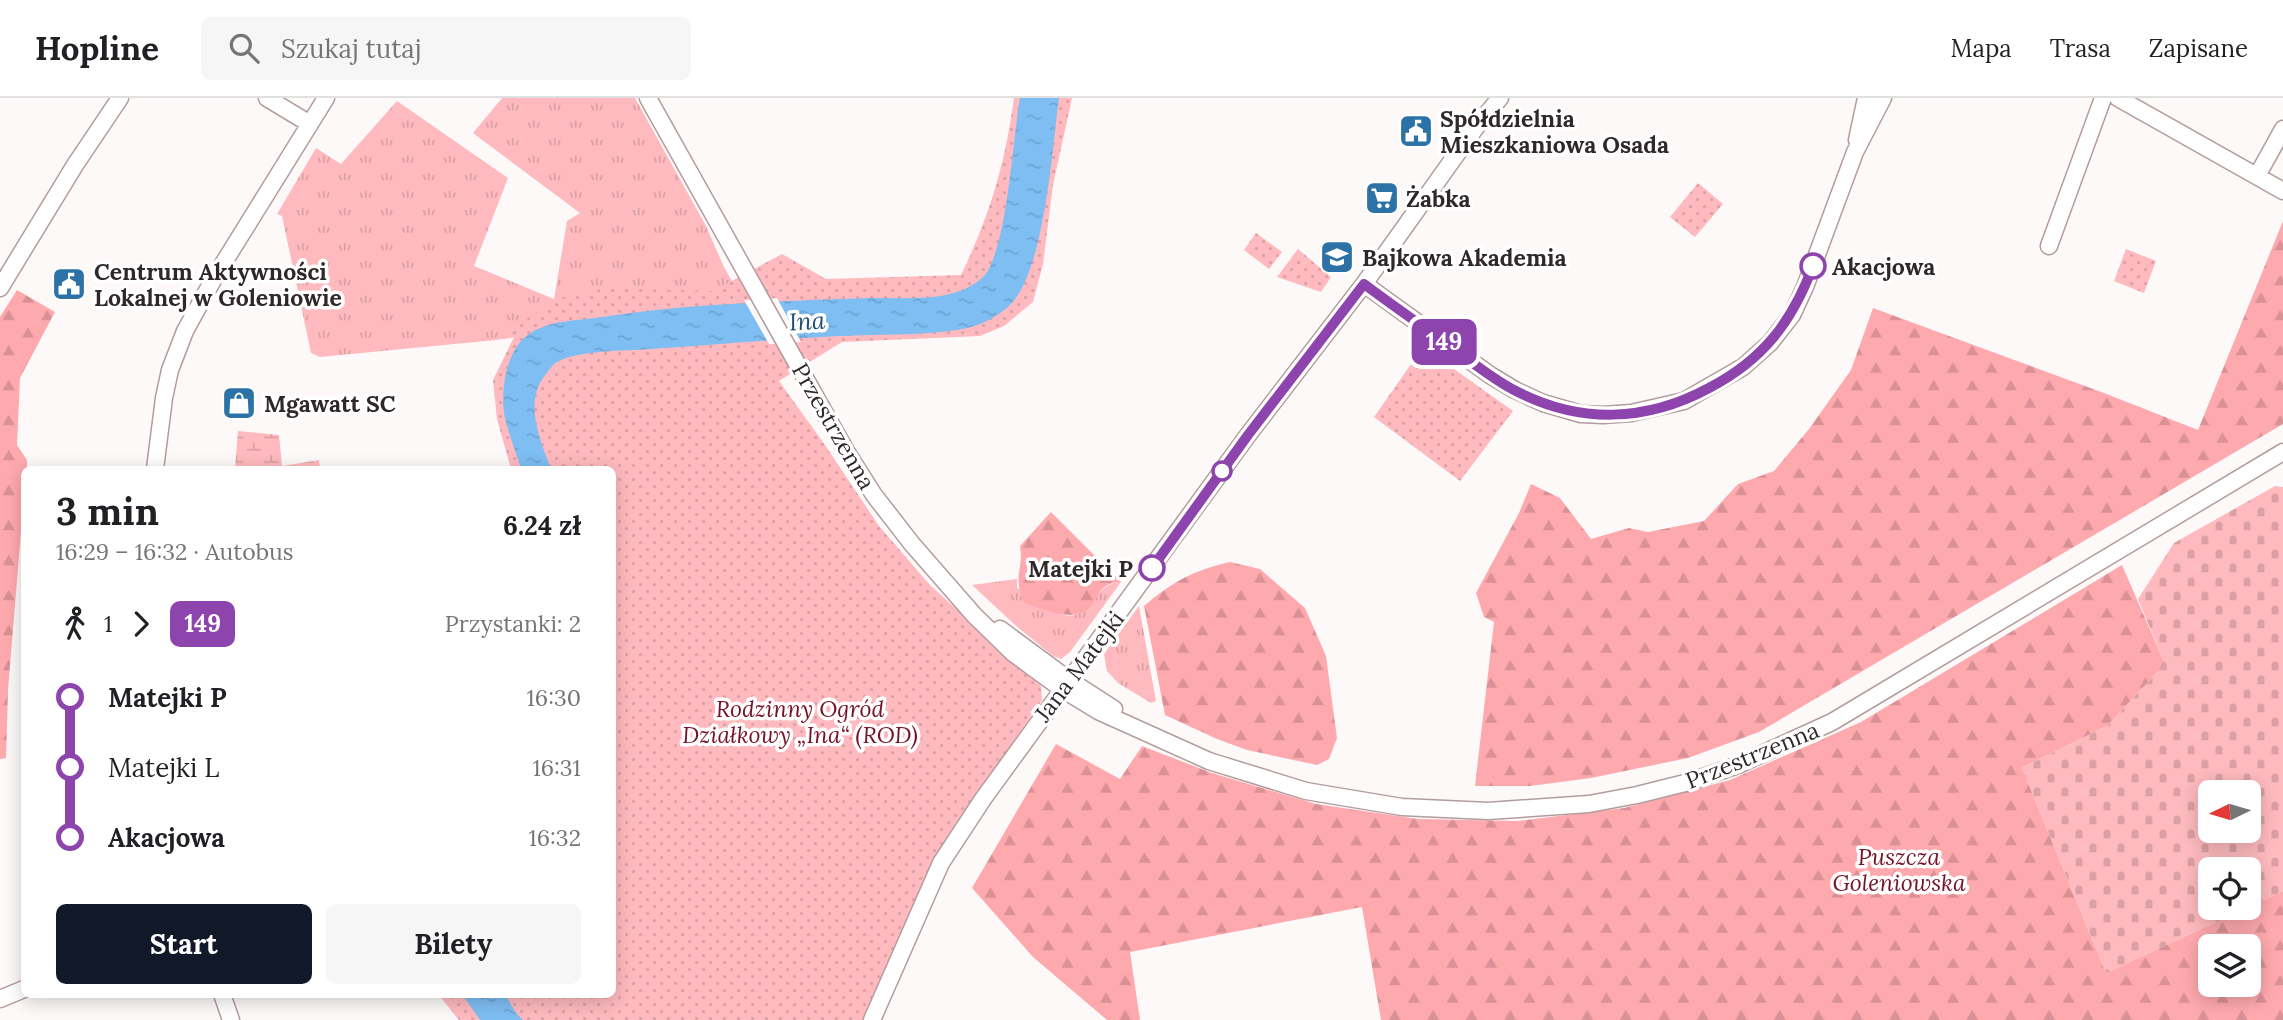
<!DOCTYPE html>
<html lang="pl">
<head>
<meta charset="utf-8">
<style>
  body { margin:0; font-family:Lora,serif; background:#f6f6f6; color:#202124; height:100vh; display:flex; flex-direction:column; font-size:26px; white-space:nowrap }
  * { box-sizing:border-box; margin:0 }
  p { font-size:23px; color:#757577 }
  .icon { flex:none; width:38px; height:38px; fill:none; stroke:currentColor; stroke-width:2; stroke-linecap:round; stroke-linejoin:round }
  .map { position:relative; flex:1; overflow:hidden }
  .panel { position:absolute; left:21px; top:368px; width:595px; height:532px; display:flex; flex-direction:column; background:#fff; border-radius:10px; box-shadow:0 4px 18px #0003 }
  .panel>* { flex:none }
  .badge { padding:0 14px; border-radius:10px; font-size:24px; line-height:46px }
  .needle { width:46px; rotate:265deg }
  .tools { position:absolute; left:2198px; top:682px; display:grid; gap:14px }
  .tools a { display:grid; place-items:center; width:63px; height:63px; border-radius:10px; background:#fff; box-shadow:0 4px 18px #0003; font-size:35px }
  .map>.badge { position:absolute; translate:-50% -50%; box-shadow:0 0 0 4px #fff }
  .legs { display:flex; align-items:center; gap:10px; height:77px; padding:0 35px; font-size:23px }
  .legs p { margin-inline-start:auto }
  .head { display:flex; align-items:center; justify-content:space-between; height:119px; padding:0 35px }
  h1 { font-size:38px; font-weight:800; line-height:52px }
  .primary-button { display:flex; gap:14px; margin-top:auto; padding:14px 35px }
  .primary-button a { flex:1; height:80px; border-radius:10px; background:#111827; color:#fff; font-size:28px; font-weight:800; line-height:80px; text-align:center }
  .primary-button a+a { background:#f6f6f6; color:#202124 }
  ul { padding:0 35px; list-style:none }
  li { display:flex; align-items:center; gap:24px; height:70px; font-size:26px }
  li i { display:grid; place-items:center; width:10px; height:100%; margin:0 9px; background:currentColor }
  li i::after { content:''; width:18px; height:18px; margin:-9px; border:5px solid; border-radius:50%; background:#fff }
  li p { margin-inline-start:auto }
  li:first-child i { background:linear-gradient(#0000 50%,currentColor 0) }
  li:last-child i { background:linear-gradient(currentColor 50%,#0000 0) }
  header { display:flex; align-items:center; gap:42px; box-sizing:border-box; height:98px; padding:0 35px; background:#fff; border-bottom:2px solid #e0e0e0 }
  header strong { font-size:33px }
  nav { display:flex; gap:38px; margin-inline-start:auto; font-size:24px }
  .search { width:490px; height:63px; background:#f6f6f6; display:flex; align-items:center; gap:18px; box-sizing:border-box; padding:0 24px; border-radius:10px; color:#757577; font-size:26px }
  .map>svg:first-child { display:block }
  .grass { fill:url(#grass-tufts) }
  .forest { fill:url(#forest-firs); fill-rule:evenodd }
  .wetland { fill:url(#wetland-marsh) }
  .cemetery { fill:url(#cemetery-stones); fill-rule:evenodd }
  .park { fill:url(#park-dots) }
  .water { fill:url(#water-ripples) }
  .pier { fill:#fef9f9 }
  .lines { fill:none; stroke-linecap:round; stroke-linejoin:round }
  .minor-casing { stroke:#b39c9d; stroke-width:19 }
  .minor { stroke:#fff; stroke-width:16 }
  .line-1-casing { stroke:#fff; stroke-width:16 }
  .line-1 { stroke:#8e44ad; stroke-width:10 }
  .stop-1-dot { fill:#fff; stroke:#8e44ad; stroke-width:3.5 }
  .labels { text-anchor:middle; dominant-baseline:central; stroke-width:7; stroke-linejoin:round; paint-order:stroke }
  .poi-label { font-size:23px; font-weight:bold; fill:#302828; stroke:#fff; text-anchor:start }
  .stop-label { font-size:23px; font-weight:bold; fill:#302828; stroke:#fff; text-anchor:start }
  .street-label { font-size:23px; fill:#302828; stroke:#fff }
  .park-label { font-size:23px; font-style:italic; fill:#751428; stroke:#fff }
  .water-label { font-size:24px; font-style:italic; fill:#1f4d71; stroke:#fff }
</style>
</head>
<body>
<header>
<strong>Hopline</strong>
<div class="search"><svg class="icon" aria-label="search" viewBox="0 0 24 24"><circle cx="10" cy="10" r="6"/><path d="M15 15l6 6"/></svg>Szukaj tutaj</div>
<nav><a>Mapa</a><a>Trasa</a><a>Zapisane</a></nav>
</header>
<div class="map">
<svg width="2283" height="922" viewBox="0 0 2283 922">
  <defs>
    <pattern id="grass-tufts" width="24" height="20" patternUnits="userSpaceOnUse" patternTransform="scale(1.75)"><rect width="24" height="20" fill="#febabe"/><path d="M3 7l-1-3M5 7V3M7 7l1-3M15 17l-1-3M17 17v-4M19 17l1-3" fill="none" stroke="#daa0a3"/></pattern>
    <pattern id="forest-firs" width="22" height="20" patternUnits="userSpaceOnUse" patternTransform="scale(1.75)"><rect width="22" height="20" fill="#fea9ae"/><path d="M5 1l3.5 6h-7zM16 11l3.5 6h-7z" fill="#da9196"/></pattern>
    <pattern id="wetland-marsh" width="20" height="14" patternUnits="userSpaceOnUse" patternTransform="scale(1.75)"><rect width="20" height="14" fill="#febabe"/><path d="M1 5h8M5 5V1M11 12h8M15 12V8" fill="none" stroke="#daa0a3"/></pattern>
    <pattern id="cemetery-stones" width="16" height="16" patternUnits="userSpaceOnUse" patternTransform="scale(1.75)"><rect width="16" height="16" fill="#febabe"/><path d="M2 7V4a2 2 0 0 1 4 0v3zM10 15v-3a2 2 0 0 1 4 0v3z" fill="#daa0a3"/></pattern>
    <pattern id="park-dots" width="8" height="8" patternUnits="userSpaceOnUse" patternTransform="scale(1.75)"><rect width="8" height="8" fill="#febabe"/><path d="M2 2h.1M6 6h.1" fill="none" stroke="#daa0a3" stroke-width="1.8" stroke-linecap="round"/></pattern>
    <pattern id="water-ripples" width="26" height="14" patternUnits="userSpaceOnUse" patternTransform="scale(1.75)"><rect width="26" height="14" fill="#7ebef3"/><path d="M2 4q2-2 4 0t4 0M15 11q2-2 4 0t4 0" fill="none" stroke="#6da3d0"/></pattern>
  </defs>
  <rect width="100%" height="100%" fill="#fef9f9"/>
  <path class="grass" d="M502,0h133l71,128 17,39 21,38 -248,37 -176,17 -9,-4 -29,-137 -5,-2 39,-66 25,16 56,-63 111,77 -34,88 80,33 13,-78 13,-8 -107,-80z
    M1017,481v9c13,8 26,18 39,24 36,17 35,-30 65,-30l-51,70 -9,7 -8,-3 -39,-32 -42,-39z
    M1139,508l17,95 -5,2 -33,-20 -11,-12 -3,-17z"/>
  <path class="forest" d="M2283,123v203l-524,308 -71,26 -97,20 -61,8h-55l19,-164 -10,-5 -8,-24 43,-80 12,-29 29,14 31,41 38,-11 19,4 56,-11 34,-37 36,-13 35,-42 42,-59 22,-62 231,85 94,37z
    M17,192l38,22 -35,66 -3,67 10,15v9h-3v26l-16,195 -2,68 -6,1v-442z
    M1051,414l70,70c-28,0 -22,28 -42,32 -18,4 -39,-6 -55,-11 -12,-29 0,-32 -4,-57z
    M1230,464l30,7 45,39 21,48 11,82 -8,21 -12,6 -70,-15 -30,-11 -52,-24 -21,-109c28,-24 50,-36 86,-44z
    M2122,467l43,99 -58,62 -85,42 84,205 177,-82v129h-902l-19,-113 -232,45 10,68h-33l-74,-63 -61,-69 84,-144 64,35 22,-33 70,27 104,31 102,15 99,2 107,-13 106,-28 131,-58zM2210,849h39v38h-39z"/>
  <path class="wetland" d="M238,333l41,4 3,31 37,-6 1,9h-85z"/>
  <path class="cemetery" d="M2275,388l8,1v404l-34,16v-37h-39v38h37l-141,65 -84,-205 85,-42 58,-62 -27,-65 36,-56zM2210,695h39v38h-39z"/>
  <path class="park" d="M1014,0h58l-19,87 -10,79 -10,38 -29,24 -24,10 -138,6 -63,39 46,64 54,81 51,59 111,101 1,14 -107,156 -70,164h-406l-21,-26h174v-525h-101l-14,-50 -4,-39 21,-43 -14,2 54,-40 52,-11 107,3 69,-37 44,25 135,-4c29,-60 44,-111 53,-177z
    M1698,85l25,21 -28,33 -25,-20z
    M1256,135l26,19 -13,17 -25,-19z
    M1298,151l33,28 -10,15 -44,-15z
    M2126,151l30,12 -12,32 -30,-12z
    M1423,249l90,64 -53,70 -86,-64z"/>
  <path class="water" d="M1020,0h39c-7,50 -14,174 -50,208 -11,10 -27,19 -42,22 -36,8 -88,6 -127,8 -63,3 -126,9 -189,13 -26,2 -73,1 -94,13 -4,2 -8,8 -11,12 -23,27 -6,66 5,95h-30c-5,-17 -12,-34 -16,-51 -5,-24 0,-62 19,-80 19,-17 47,-17 71,-20 90,-14 183,-17 275,-20 37,-1 82,6 112,-20 25,-22 31,-143 38,-180z
    M462,896h43l11,19 7,7h-43z"/>
  <path class="pier" d="M777,200l24,44 -32,2 -25,-44z"/>
  <g class="lines">
    <g class="minor-casing">
      <path id="minor" d="M267,0l43,26
        M648,0l198,353 28,44 38,49 62,71 39,38 49,36 36,22 111,50 97,30 96,16 86,4 101,-7 48,-9 52,-13 49,-17 48,-22 46,-21 451,-270
        M2118,0l165,93
        M1857,42l9,-42
        M2257,78l26,-47
        M2049,148l54,-148
        M1364,186l126,91 25,15 28,13 38,11 22,1 28,-2 53,-12 59,-34 27,-24 22,-28 13,-28 50,-135 28,-54
        M0,190l75,-123 45,-67
        M155,371l9,-71 6,-28 15,-39 28,-51 113,-182
        M1000,531l69,51 45,29
        M222,896l9,26
        M0,901l24,-10
        M872,922l69,-157 42,-64 265,-364 116,-151 112,-157 24,-29"/>
    </g>
    <use href="#minor" class="minor"/>
  </g>
  <g class="lines">
    <g class="line-1-casing">
      <path id="line-1" d="M1152,470l96,-133 116,-151c28,21 57,41 86,62 21,15 42,33 66,45 64,33 130,31 193,-3 54,-28 83,-66 104,-122"/>
    </g>
    <use href="#line-1" class="line-1"/>
  </g>
  <defs>
    <g id="civic-square" transform="scale(1.75)"><rect x="-9" y="-9" width="18" height="18" rx="4" fill="#2c72a7" stroke="#fff"/><path d="M-.6-6.5H3V-4.5H.6V-3L4-1V1h2V6H-6V1h2V-1L-.6-3ZM-1.2 2.5V6h2.4V2.5Z" fill="#fff"/></g>
    <g id="supermarket-square" transform="scale(1.75)"><rect x="-9" y="-9" width="18" height="18" rx="4" fill="#2c72a7" stroke="#fff"/><path d="M-6-5.5h2.5l.6 2H6L4.5 2H-2.5L-4.4-4H-6ZM-1.5 3.2a1.3 1.3 0 1 0 .1 0ZM3 3.2a1.3 1.3 0 1 0 .1 0Z" fill="#fff"/></g>
    <g id="school-square" transform="scale(1.75)"><rect x="-9" y="-9" width="18" height="18" rx="4" fill="#2c72a7" stroke="#fff"/><path d="M0-5L7-2L0 1L-7-2ZM-4 1L0 2.5L4 1V4Q0 6-4 4Z" fill="#fff"/></g>
    <g id="shop-square" transform="scale(1.75)"><rect x="-9" y="-9" width="18" height="18" rx="4" fill="#2c72a7" stroke="#fff"/><path d="M-5-2.5h2.3a2.7 3.5 0 0 1 5.4 0H5L5.5 6h-11ZM-1.5-2.5h3a1.5 2.3 0 0 0-3 0Z" fill="#fff"/></g>
  </defs>
  <g fill-rule="evenodd">
    <use href="#civic-square" x="1416" y="33"/>
    <use href="#supermarket-square" x="1382" y="100"/>
    <use href="#school-square" x="1337" y="159"/>
    <use href="#civic-square" x="69" y="186"/>
    <use href="#shop-square" x="239" y="305"/>
  </g>
  <g class="stop-1-dot">
    <circle cx="1813" cy="168" r="12"/>
    <circle cx="1222" cy="373" r="9"/>
    <circle cx="1152" cy="470" r="12"/>
  </g>
  <g class="labels">
    <g class="poi-label">
      <text x="1440" y="20">Spółdzielnia<tspan x="1440" dy="26">Mieszkaniowa Osada</tspan></text>
      <text x="1406" y="100">Żabka</text>
      <text x="1362" y="159">Bajkowa Akademia</text>
      <text x="94" y="173">Centrum Aktywności<tspan x="94" dy="26">Lokalnej w Goleniowie</tspan></text>
      <text x="264" y="305">Mgawatt SC</text>
    </g>
    <g class="stop-label">
      <text x="1832" y="168">Akacjowa</text>
      <text x="1133" y="470" text-anchor="end">Matejki P</text>
    </g>
    <g class="street-label">
      <text transform="translate(834 328) rotate(60)">Przestrzenna</text>
      <text transform="translate(1079 568) rotate(-53)">Jana Matejki</text>
      <text transform="translate(1752 657) rotate(-22)">Przestrzenna</text>
    </g>
    <g class="park-label">
      <text x="800" y="610">Rodzinny Ogród<tspan x="800" dy="26">Działkowy „Ina“ (ROD)</tspan></text>
      <text x="1899" y="758">Puszcza<tspan x="1899" dy="26">Goleniowska</tspan></text>
    </g>
    <g class="water-label">
      <text transform="translate(807 223) rotate(-3)">Ina</text>
    </g>
  </g>
</svg>
<div class="tools">
<a><svg class="needle" viewBox="-14 -14 28 28"><path d="M0-13l5 13h-10z" fill="#e53935"/><path d="M0 13l5-13h-10z" fill="#757577"/></svg></a>
<a><svg class="icon" aria-label="locate" viewBox="0 0 24 24"><circle cx="12" cy="12" r="6"/><path d="M12 2v4M12 18v4M2 12h4M18 12h4"/></svg></a>
<a><svg class="icon" aria-label="layers" viewBox="0 0 24 24"><path d="M12 4l9 5-9 5-9-5zM3 14l9 5 9-5"/></svg></a>
</div>
<b class="badge" style="left:1444px;top:244px;background:#8e44ad;color:#fff">149</b>
<section class="panel">
<div class="head"><div><h1>3 min</h1><p>16:29 – 16:32 · Autobus</p></div><b>6.24 zł</b></div>
<div class="legs"><svg class="icon" aria-label="walk" viewBox="0 0 24 24"><circle cx="13" cy="4" r="2"/><path d="M13 8l-2 6 4 7M11 14l-3 7M7 12l3-4h3l4 4"/></svg>1<svg class="icon" aria-label="forward" viewBox="0 0 24 24"><path d="M9 5l7 7-7 7"/></svg><b class="badge" style="background:#8e44ad;color:#fff">149</b><p>Przystanki: 2</p></div>
<ul>
<li><i style="color:#8e44ad"></i><b>Matejki P</b><p>16:30</p></li>
<li><i style="color:#8e44ad"></i><span>Matejki L</span><p>16:31</p></li>
<li><i style="color:#8e44ad"></i><b>Akacjowa</b><p>16:32</p></li>
</ul>
<div class="primary-button"><a>Start</a><a>Bilety</a></div>
</section>
</div>
</body>
</html>
